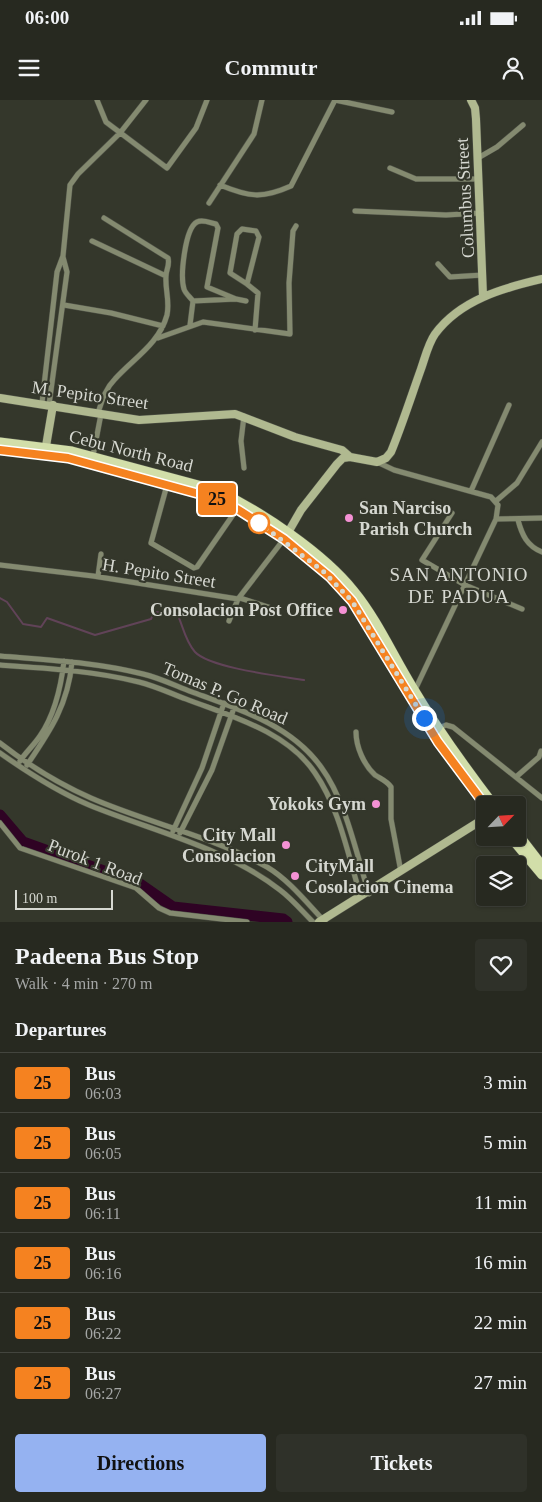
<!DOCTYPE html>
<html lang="en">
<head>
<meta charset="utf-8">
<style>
  body { margin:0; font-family:Georgia,serif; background:#2f3129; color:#f1f3f6; height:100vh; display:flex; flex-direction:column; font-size:19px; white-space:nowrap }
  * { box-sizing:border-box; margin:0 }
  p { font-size:16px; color:#a4a6a5 }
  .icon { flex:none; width:28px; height:28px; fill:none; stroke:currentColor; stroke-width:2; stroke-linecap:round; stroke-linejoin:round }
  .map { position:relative; height:822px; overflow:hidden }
  .side { display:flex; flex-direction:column; background:#272920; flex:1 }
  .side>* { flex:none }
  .badge { padding:0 10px; border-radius:4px; font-size:18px; line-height:32px }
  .needle { width:32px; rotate:65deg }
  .fabs { position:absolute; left:476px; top:696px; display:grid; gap:10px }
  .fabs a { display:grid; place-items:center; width:50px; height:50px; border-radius:5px; background:#272920; box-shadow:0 1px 4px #0004,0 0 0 1px #43453e; font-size:25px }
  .scale { position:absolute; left:15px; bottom:12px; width:98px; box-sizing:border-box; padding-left:5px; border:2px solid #d6d8d1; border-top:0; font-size:14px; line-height:18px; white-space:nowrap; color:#d6d8d1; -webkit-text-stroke:4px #34372b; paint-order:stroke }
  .you { position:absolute; width:25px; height:25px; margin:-12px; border:4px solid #fff; border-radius:50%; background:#1a73e8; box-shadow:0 0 0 8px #1a73e833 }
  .map>.badge { position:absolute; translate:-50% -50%; box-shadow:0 0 0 2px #fff }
  h2 { padding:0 15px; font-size:19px; line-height:45px }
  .round { display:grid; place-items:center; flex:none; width:52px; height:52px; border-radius:5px; background:#2f3129 }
  .headline { display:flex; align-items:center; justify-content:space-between; height:85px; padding:0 15px }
  h1 { font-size:24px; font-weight:700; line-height:38px }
  .cta { display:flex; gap:10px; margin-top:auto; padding:10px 15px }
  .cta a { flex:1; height:58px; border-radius:5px; background:#95b2f1; color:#111; font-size:20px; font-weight:700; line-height:58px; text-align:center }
  .cta a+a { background:#2f3129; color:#f1f3f6 }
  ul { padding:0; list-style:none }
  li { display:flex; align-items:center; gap:15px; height:60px; padding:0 15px; border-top:1px solid #43453e }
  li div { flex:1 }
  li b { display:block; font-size:19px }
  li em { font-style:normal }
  li .badge { min-width:55px; font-weight:700; text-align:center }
  .status { display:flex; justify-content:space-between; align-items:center; height:35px; padding:0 25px; background:#272920; direction:ltr }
  .status svg { height:14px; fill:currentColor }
  header { display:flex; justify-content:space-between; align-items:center; height:65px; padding:0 15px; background:#272920; font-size:22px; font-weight:700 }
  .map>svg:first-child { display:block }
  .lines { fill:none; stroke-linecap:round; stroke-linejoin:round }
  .stream { stroke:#614358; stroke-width:2 }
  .river { stroke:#2f0324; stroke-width:11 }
  .street-casing { stroke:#515449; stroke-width:6 }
  .secondary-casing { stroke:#515449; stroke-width:9 }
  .primary-casing { stroke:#515449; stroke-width:10 }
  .street { stroke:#848a70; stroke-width:5 }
  .secondary { stroke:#b0b990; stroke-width:8 }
  .primary { stroke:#d2dea9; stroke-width:9 }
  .line-casing { stroke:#fff; stroke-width:11 }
  .line { stroke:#f58220; stroke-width:8 }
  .walk { stroke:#d6d8d1; stroke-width:5; stroke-dasharray:0 9 }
  .poi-dot { fill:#f491d4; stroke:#34372b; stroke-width:2 }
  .stop-dot { fill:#fff; stroke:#f58220; stroke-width:2.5 }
  .labels { text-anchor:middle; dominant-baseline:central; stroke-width:4.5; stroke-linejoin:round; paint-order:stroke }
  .street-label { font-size:18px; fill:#d6d8d1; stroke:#34372b }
  .poi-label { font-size:18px; font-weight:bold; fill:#d6d8d1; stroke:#34372b; text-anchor:end }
  .neighbourhood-label { font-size:19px; letter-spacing:1px; fill:#d6d8d1; stroke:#34372b }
</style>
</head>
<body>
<div class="status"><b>06:00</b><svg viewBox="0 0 49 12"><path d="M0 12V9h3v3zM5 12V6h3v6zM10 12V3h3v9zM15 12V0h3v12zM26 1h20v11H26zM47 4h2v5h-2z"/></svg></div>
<header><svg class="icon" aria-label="menu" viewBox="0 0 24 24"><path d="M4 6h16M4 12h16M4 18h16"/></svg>Commutr<svg class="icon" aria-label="person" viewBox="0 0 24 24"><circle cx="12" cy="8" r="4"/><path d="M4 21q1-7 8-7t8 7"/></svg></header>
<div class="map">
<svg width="542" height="822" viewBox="0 0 542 822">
  <rect width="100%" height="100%" fill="#34372b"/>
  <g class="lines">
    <path class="stream" d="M0,498l7,4 16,22 18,3 6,-9 48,17 56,-16 3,-7 23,1c6,13 8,28 18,39 15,16 85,24 109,28"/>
    <path class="river" d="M0,715l23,27 117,42 33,23 110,12 4,3"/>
    <g class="street-casing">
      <path id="street" d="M97,0l9,22 61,46 29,-40 11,-28
        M478,58l19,-11 26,-22
        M390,68l26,11h63
        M220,85c29,12 42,14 71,1l44,-86 57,12
        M209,103l45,-69 8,-34
        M355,111l91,4 35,-2
        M92,141l74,35
        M438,164l12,13 33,-2
        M247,184l-17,-11 7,-39 5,-5 14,2 3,6 -12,47 11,9 -3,37
        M236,199l-29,-12 11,-59 -2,-4c-6,-1 -13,-5 -19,-2 -12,6 -17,54 -13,67 1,4 6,8 9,12l43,-2 10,2
        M64,205l47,8 52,13
        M190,225l3,-24
        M158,238l45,-16 87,12 -1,-51 4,-52 3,-5
        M42,303l15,-131 6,-16 7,-71 8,-11 42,-41 26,-33
        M49,305l18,-133 -4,-15
        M98,313c4,-12 7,-24 17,-34 19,-21 44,-35 52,-64 3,-14 -2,-25 -1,-39 0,-6 4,-11 2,-18l-64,-40
        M244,316l-3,25 3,27
        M93,356l8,-42
        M377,362l17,8 97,27 7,8 -2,14 -82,173
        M167,385l-16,58 43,25 3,-1 40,-58
        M471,391l38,-86
        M496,401l21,-18 25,-41
        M452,413l-30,47 43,25 57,24
        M496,419l46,-1
        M518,420c4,15 9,26 24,32
        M0,465l93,11 145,23
        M98,476l3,-22
        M240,498l31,10
        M229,521l9,-22 46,-60
        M0,556c47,4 96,6 143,18 17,4 33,12 49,18 47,17 99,33 129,75 25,34 35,86 48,127
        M0,565c46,3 94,6 139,17 16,4 31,11 47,17 44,17 101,32 129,74 25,36 33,83 46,124
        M439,628l7,-3 7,2 89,71
        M356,632c0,15 8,33 19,43 6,4 12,6 16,12v32l10,53
        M0,643c27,21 59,41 91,55 57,25 121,38 176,69 22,13 40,36 58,55
        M0,653c27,19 58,39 89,52 63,26 136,42 191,85 12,9 22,21 33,32
        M20,661c6,-9 14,-16 20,-25 15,-22 21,-49 24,-75
        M27,665c23,-34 41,-60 45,-103
        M516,677l23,-20 2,-6
        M0,723l20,25 116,40 23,20 11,5 77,9
        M173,731l29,-63 22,-65
        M180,733l32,-63 22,-62"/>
    </g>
    <g class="secondary-casing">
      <path id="secondary" d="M471,0l4,8 1,11 7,177
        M0,298l139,22 96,-6 60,23 47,13 8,7 27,5 9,-4 5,-6c11,-27 20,-55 30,-83 4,-11 7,-25 14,-35 25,-34 68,-46 107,-55
        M45,352l8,-47
        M286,436l15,-26 36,-46 6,-6 7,-1
        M319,822l166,-104"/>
    </g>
    <g class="primary-casing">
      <path id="primary" d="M0,342l72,9 145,39c44,21 107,63 137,101 23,28 39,64 58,95 25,42 53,81 82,119
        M0,350l68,8 146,40 23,11 47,30 46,38 22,24 86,141 47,63
        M518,734l24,31
        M511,738l31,37"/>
    </g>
    <use href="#street" class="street"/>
    <use href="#secondary" class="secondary"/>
    <use href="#primary" class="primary"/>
  </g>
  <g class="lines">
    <g class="line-casing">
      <path id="line" d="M0,350l68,8 146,40 23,11 47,30 46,38 22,24 86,141 47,63"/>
    </g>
    <use href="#line" class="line"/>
    <path class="walk" d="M259,423l64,48 29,30 72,117"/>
  </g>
  <g class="poi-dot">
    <circle cx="349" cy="418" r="5"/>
    <circle cx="343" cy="510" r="5"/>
    <circle cx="376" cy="704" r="5"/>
    <circle cx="286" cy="745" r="5"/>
    <circle cx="295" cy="776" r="5"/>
  </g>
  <circle class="stop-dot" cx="259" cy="423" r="10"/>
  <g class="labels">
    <g class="street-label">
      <text transform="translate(465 98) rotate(-93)">Columbus Street</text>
      <text transform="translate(90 295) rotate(8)">M. Pepito Street</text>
      <text transform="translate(131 351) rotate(14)">Cebu North Road</text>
      <text transform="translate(159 473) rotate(9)">H. Pepito Street</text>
      <text transform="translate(225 593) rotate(23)">Tomas P. Go Road</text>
      <text transform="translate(95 762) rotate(21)">Purok 1 Road</text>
    </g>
    <g class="poi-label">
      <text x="359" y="408" text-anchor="start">San Narciso<tspan x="359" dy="21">Parish Church</tspan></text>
      <text x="333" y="510">Consolacion Post Office</text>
      <text x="366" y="704">Yokoks Gym</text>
      <text x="276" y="735">City Mall<tspan x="276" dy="21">Consolacion</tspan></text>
      <text x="305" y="766" text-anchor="start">CityMall<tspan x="305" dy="21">Cosolacion Cinema</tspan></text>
    </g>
    <g class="neighbourhood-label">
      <text x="459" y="474">SAN ANTONIO<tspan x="459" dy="22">DE PADUA</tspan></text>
    </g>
  </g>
</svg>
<div class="fabs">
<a><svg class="needle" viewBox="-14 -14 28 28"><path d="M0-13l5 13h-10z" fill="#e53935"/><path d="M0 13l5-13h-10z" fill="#a4a6a5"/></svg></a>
<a><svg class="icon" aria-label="layers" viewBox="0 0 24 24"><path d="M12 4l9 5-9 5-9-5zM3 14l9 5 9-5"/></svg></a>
</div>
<div class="scale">100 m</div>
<div class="you" style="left:424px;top:618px"></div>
<b class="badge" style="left:217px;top:399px;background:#f58220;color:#111">25</b>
</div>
<section class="side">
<div class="headline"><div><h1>Padeena Bus Stop</h1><p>Walk · 4 min · 270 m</p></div><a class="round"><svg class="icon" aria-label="heart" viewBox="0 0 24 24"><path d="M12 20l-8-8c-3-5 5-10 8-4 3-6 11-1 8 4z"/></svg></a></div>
<h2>Departures</h2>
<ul>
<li><span class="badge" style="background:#f58220;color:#111">25</span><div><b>Bus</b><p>06:03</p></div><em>3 min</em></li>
<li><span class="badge" style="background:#f58220;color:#111">25</span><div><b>Bus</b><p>06:05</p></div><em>5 min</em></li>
<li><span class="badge" style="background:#f58220;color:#111">25</span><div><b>Bus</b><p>06:11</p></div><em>11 min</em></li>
<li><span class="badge" style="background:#f58220;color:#111">25</span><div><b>Bus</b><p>06:16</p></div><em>16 min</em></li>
<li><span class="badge" style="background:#f58220;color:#111">25</span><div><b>Bus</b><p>06:22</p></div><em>22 min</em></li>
<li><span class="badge" style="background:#f58220;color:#111">25</span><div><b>Bus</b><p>06:27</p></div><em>27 min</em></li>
</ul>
<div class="cta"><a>Directions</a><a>Tickets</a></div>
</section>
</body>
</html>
